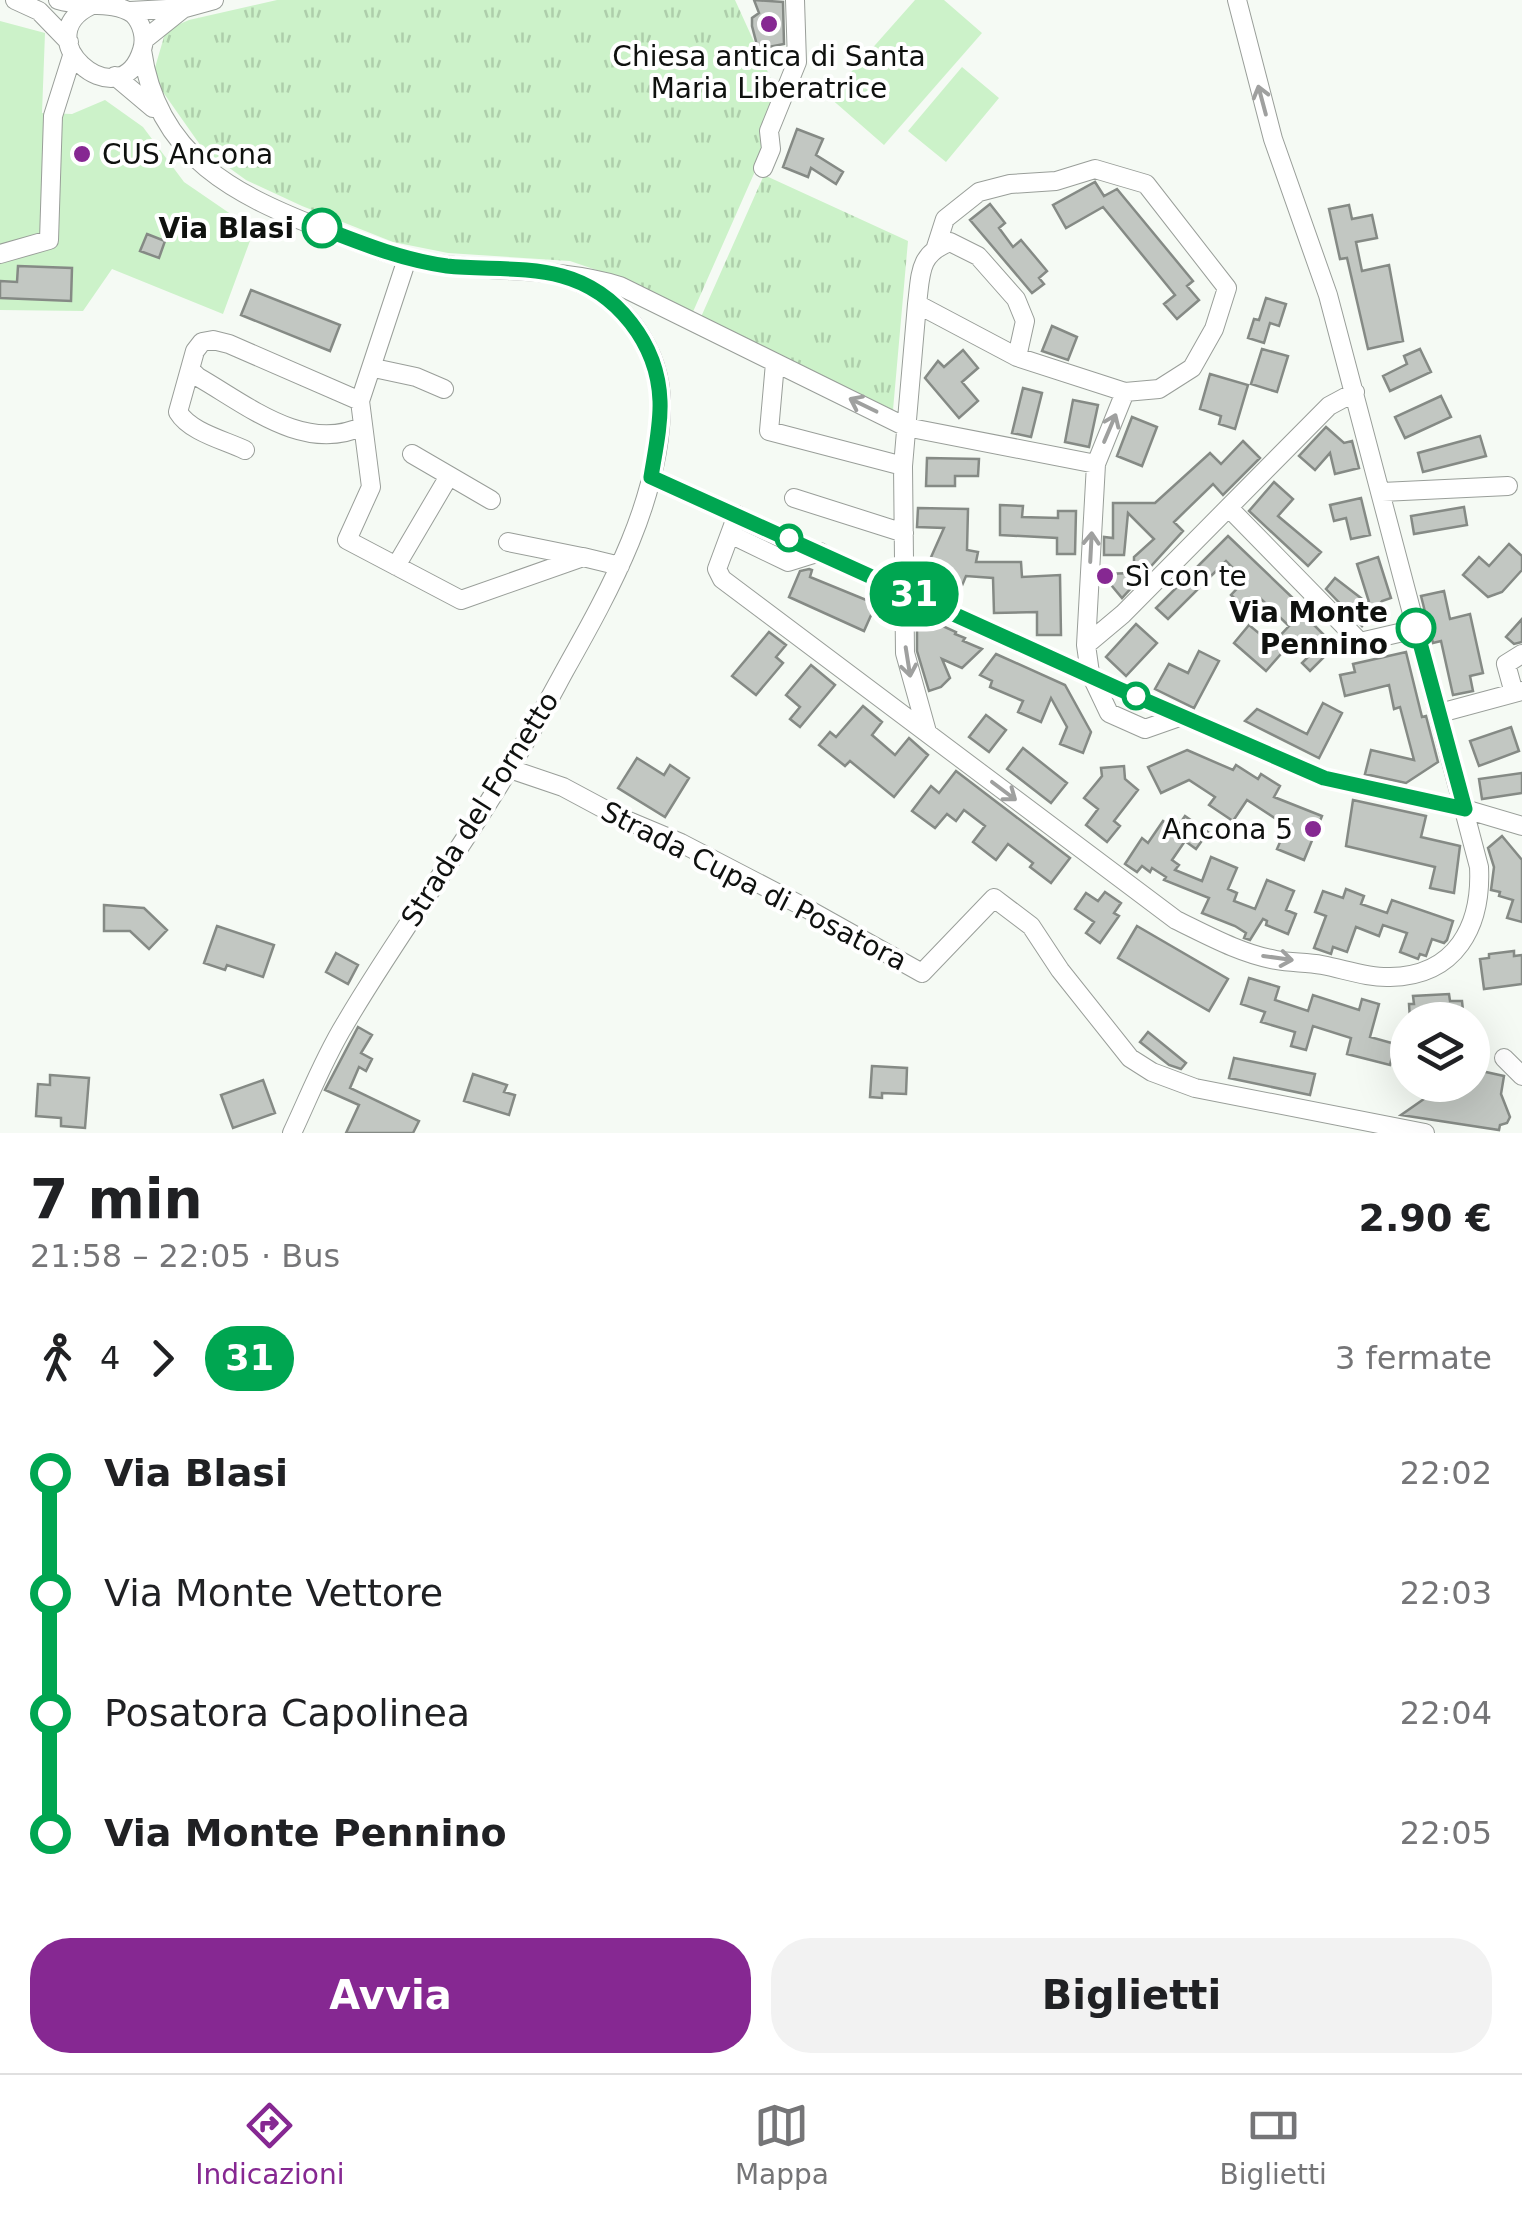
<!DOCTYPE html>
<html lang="it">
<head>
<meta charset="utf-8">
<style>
  body { margin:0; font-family:"DejaVu Sans",sans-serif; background:#f2f2f2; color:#202124; height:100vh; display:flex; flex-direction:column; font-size:38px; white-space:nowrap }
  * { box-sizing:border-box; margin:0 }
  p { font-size:32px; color:#757577 }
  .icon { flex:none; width:55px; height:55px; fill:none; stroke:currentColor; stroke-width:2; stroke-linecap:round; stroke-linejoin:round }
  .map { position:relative; height:1133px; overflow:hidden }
  .drawer { display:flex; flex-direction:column; background:#fff; flex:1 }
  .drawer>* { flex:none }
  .badge { padding:0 20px; border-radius:32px; font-size:35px; line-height:65px }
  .controls { position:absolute; left:1390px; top:1002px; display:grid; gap:20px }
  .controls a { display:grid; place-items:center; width:100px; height:100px; border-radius:50%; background:#fff; box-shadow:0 10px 40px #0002; font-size:50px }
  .map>.badge { position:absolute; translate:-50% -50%; box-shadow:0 0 0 5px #fff }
  .legs { display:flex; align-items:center; gap:15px; height:110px; padding:0 30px; font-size:32px }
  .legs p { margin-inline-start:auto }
  .overview { display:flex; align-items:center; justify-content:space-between; height:170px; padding:0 30px }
  h1 { font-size:55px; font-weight:700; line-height:75px }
  .action { display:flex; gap:20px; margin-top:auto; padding:20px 30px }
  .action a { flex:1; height:115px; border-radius:40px; background:#862892; color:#fff; font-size:40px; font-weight:700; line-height:115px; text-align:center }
  .action a+a { background:#f2f2f2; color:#202124 }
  ul { padding:0 30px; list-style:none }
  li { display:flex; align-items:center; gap:35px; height:120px; font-size:38px }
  li i { display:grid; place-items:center; width:15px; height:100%; margin:0 12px; background:currentColor }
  li i::after { content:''; width:25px; height:25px; margin:-12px; border:8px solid; border-radius:50%; background:#fff }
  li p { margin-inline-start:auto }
  li:first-child i { background:linear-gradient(#0000 50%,currentColor 0) }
  li:last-child i { background:linear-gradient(currentColor 50%,#0000 0) }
  .dock { display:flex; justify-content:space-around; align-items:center; height:140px; border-top:2px solid #e0e0e0; background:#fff; font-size:28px; color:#757577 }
  .dock a { display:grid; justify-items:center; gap:5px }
  .dock .on { color:#862892 }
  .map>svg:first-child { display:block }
  .park { fill:url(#park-tufts) }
  .pitch { fill:#ccf2c9 }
  .building { fill:#c2c7c2; stroke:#858a85; stroke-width:2.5 }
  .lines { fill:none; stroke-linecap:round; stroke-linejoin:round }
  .minor-casing { stroke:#999e99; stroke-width:20 }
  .minor { stroke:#fff; stroke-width:18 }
  .oneway { stroke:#9fa09f }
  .line-1-casing { stroke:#fff; stroke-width:22 }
  .line-1 { stroke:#00a651; stroke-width:15 }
  .poi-dot { fill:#862892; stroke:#fff; stroke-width:4 }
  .stop-1-dot { fill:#fff; stroke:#00a651; stroke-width:5 }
  .labels { text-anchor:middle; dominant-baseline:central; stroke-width:8; stroke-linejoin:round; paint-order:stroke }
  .poi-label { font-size:28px; fill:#0f110f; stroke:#fff; text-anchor:start }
  .stop-label { font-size:28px; font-weight:bold; fill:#0f110f; stroke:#fff; text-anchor:end }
  .street-label { font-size:28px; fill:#0f110f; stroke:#fff }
</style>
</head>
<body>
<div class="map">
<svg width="1522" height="1133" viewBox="0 0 1522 1133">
  <defs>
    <pattern id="park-tufts" width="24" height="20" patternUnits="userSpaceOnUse" patternTransform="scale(2.5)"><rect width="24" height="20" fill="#ccf2c9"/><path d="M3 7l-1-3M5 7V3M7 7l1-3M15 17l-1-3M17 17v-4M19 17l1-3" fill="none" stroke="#aeceab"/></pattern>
  </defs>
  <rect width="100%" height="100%" fill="#f5faf4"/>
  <path class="park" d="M277,0h458l41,90 -13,42 1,19 -72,163 -75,-37 -47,-16 -122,-8 -55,-11 -91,-36 -56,-26 -43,-31 -45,-64 -4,-14 12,-41 23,-10z
    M764,175l144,66 -15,169 -192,-93z"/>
  <path class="pitch" d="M915,0h29l38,33 -98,112 -55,-48z
    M0,21l45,12 -3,80 30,1 33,-14 38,27 41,55 70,48 -31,84 -111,-45 -29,42 -83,-1z
    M962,67l37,31 -53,64 -38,-31z"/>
  <path class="building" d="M754,0l29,2 1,42 -26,5 -6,-23v-8l7,-5z
    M797,129l26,10 -7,16 27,17 -7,12 -25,-16 -3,9 -25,-10z
    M1095,182l9,14 13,-7 76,92 -6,5 12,14 -22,19 -13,-15 11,-9 -72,-88 -37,21 -13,-23z
    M990,204l15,19 -6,5 14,19 8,-7 26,31 -8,7 5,6 -12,9 -62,-73z
    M1349,205l3,14 20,-4 5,23 -21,4 6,29 27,-6 14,76 -35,8 -21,-91 -7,1 -11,-50z
    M147,234l18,7 -6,17 -19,-7z
    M18,266l54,2 -1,33 -71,-3v-17l17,1z
    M251,290l89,35 -10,26 -89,-36z
    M1266,298l20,6 -7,22 -9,-3 -6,20 -16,-5 6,-19 5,1z
    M1052,326l25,11 -9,23 -26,-9z
    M1262,349l26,7 -11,36 -26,-8z
    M1420,349l11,23 -41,19 -7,-15 24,-12 -3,-8z
    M963,350l15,18 -16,14 16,19 -19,17 -34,-40 13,-17 6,6z
    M1210,374l38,11 -13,44 -16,-5 2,-8 -21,-7z
    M1023,388l19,5 -11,44 -19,-4z
    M1441,396l10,21 -46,21 -10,-21z
    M1073,400l25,5 -9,42 -24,-5z
    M1132,417l25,10 -15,39 -25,-10z
    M1326,427l18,16 8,-2 7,27 -24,6 -5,-21 -15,17 -16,-14z
    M1480,436l6,20 -63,16 -5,-19z
    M1243,441l17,17 -37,37 -10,-11 -39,38 9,9 -61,67 -20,-24 32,-1v-16l20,-18 -26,-26 -4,42h-20v-18l9,1v-35h42l55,-50 11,11z
    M927,458l52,1 -1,17h-23v10h-29z
    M1274,482l19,17 -15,17 43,36 -13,14 -59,-55z
    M1361,498l9,37 -19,4 -5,-21 -12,3 -4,-16z
    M1000,505l23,1 -1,11 36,1v-7h18l-1,43h-18v-16l-57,-3z
    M1464,507l3,18 -53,9 -3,-18z
    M918,508l50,1 -1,41 11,2 -2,10h45l1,15 38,-2 1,60h-24v-23l-43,1 -1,-35 -27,-2 -8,19 -24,-10 2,-6 -12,-6 20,-45 -27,-1z
    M1228,536l68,65 -3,3 42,42 -25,25 -8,-8 9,-9 -16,-16 -29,33 -32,-28 15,-18 23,19 17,-18 -28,-27 -12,13 -18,-17 14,-15 -19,-19 -58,58 -12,-11z
    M1509,544l13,12v14l-20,22 -14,5 -25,-22 16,-18 10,9z
    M1378,557l13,41 -9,3 -20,25 -36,-37 9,-11 35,27 -13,-41z
    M809,569l3,1 -2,7 66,27 -12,27 -75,-34 11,-26z
    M1444,591l6,28 20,-5 13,59 -13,3 3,15 -20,4 -12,-54 -8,2 -12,-47z
    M923,617l33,15 -1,2 10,4 -2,3 19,8 -20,19 -20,-9 8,19 -9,9 -12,4 -12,-40v-30z
    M1522,619v23l-8,2 -8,-7z
    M1136,624l21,19 -31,33 -20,-19z
    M769,632l17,13 -10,12 7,6 -27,32 -24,-19z
    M1199,651l20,10 -25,47 -39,-19 14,-25 19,9z
    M1406,652l16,65 4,-1 12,46 -32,21 -41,-9 6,-24 43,10 -14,-53 -6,2 -5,-24 -44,11 -5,-21 15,-3 -2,-8z
    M996,654l69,31 26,47 -8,21 -23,-9 7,-17 -16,-29 -10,24 -23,-10 5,-11 -33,-14 2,-6 -12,-6z
    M811,665l24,20 -35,42 -10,-8 10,-12 -14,-12z
    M1323,703l19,10 -23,45 -74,-37 12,-12 50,25z
    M863,706l19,16 -10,13 23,20 14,-17 19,17 -34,42 -44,-36 -5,5 -26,-21 11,-13 6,5z
    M986,715l20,15 -17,22 -20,-15z
    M1511,727l8,24 -40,15 -9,-25z
    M1023,748l44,35 -16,20 -44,-34z
    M1187,750l46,20 3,-5 22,14 3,-5 19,12 -6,11 48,19 -18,44 -27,-11 10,-23 -40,-26 -14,21 -24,-16 6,-8 -26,-17 -28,13 -13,-26z
    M637,758l27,17 6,-10 19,13 -24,39 -47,-29z
    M1124,766l1,13 13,11 -24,31 6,5 -13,16 -21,-17 12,-16 -14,-11 18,-22 -1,-8z
    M956,771l114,87 -19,25 -21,-16 3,-4 -25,-19 -12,16 -23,-18 12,-16 -21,-16 -8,11 -9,-7 -12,14 -23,-17 19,-25 8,7z
    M1522,773v20l-40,6 -3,-20z
    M1353,800l73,16 -5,21 39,9 -6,47 -24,-5 5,-21 -89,-21z
    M1185,816l23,16 -12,17 -11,-8 -13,19 7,5 -4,5 27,11 9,-24 26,11 -9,21 9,4 -3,8 21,8 12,-29 27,11 -8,19 10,4 -8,20 -22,-9 1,-4 -4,-2 -13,21 -6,-2 2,-5 -11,-7 -33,-13 7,-15 -45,-18 2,-3 -14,-9 -2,4 -8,-6 -5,6 -12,-8 17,-26 6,5 15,-22 13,8z
    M1502,836l20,24v62l-15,-4 6,-18 -14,-4 1,-4 -9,-2 3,-23 -6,-19z
    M1346,889l18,7 -3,8 26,9 5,-13 61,21 -6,19 -3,3 -12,-4 -6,17 -6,-2 -2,5 -18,-7 7,-19 -24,-8 -4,11 -23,-9 -9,25 -14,-5 -2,7 -17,-6 12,-32 -11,-4 8,-21 20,7z
    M1105,892l16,11 -7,10 5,3 -19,27 -14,-10 8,-11 -19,-13 11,-16 12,8z
    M104,905l40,3 23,22 -18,19 -19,-18h-26z
    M217,926l57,19 -11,32 -36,-12 -2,5 -21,-7z
    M1137,926l91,53 -19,32 -91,-53z
    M1514,951v5l8,-1v29l-38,5 -4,-30 9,-1v-4z
    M336,953l22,12 -10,19 -22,-12z
    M1249,978l30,9 -4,13 33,11 5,-16 46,15 3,-11 17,5 -9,33 25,7 -5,21 -43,-11 4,-16 -38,-12 -7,24 -15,-4 4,-14 -34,-10 4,-10 -24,-8z
    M1449,994l1,7h12l2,19h-54l-1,-16h5l-1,-8z
    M358,1027l14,8 -11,18 11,6 -6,12 -7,-4 -9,21 69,33 -6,12h-67l13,-28 -34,-15z
    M1148,1032l38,31 -5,6 -12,-4 -29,-23z
    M1234,1058l81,16 -5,21 -81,-17z
    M1472,1062l14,10 18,4 -3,18 9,23 -3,6 -7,2 -1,5 -98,-15 43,-30h28z
    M872,1066l35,2 -1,26 -24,-1v5l-12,-1z
    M473,1074l34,11 -3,7 11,3 -6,20 -45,-14z
    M50,1075l39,3 -4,50 -24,-2v-8l-25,-2 2,-32 12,1z
    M263,1080l12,33 -42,15 -12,-33z"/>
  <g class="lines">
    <g class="minor-casing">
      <path id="minor" d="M15,0l24,11 30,31
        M58,0c24,8 55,0 75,14 9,9 13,24 9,36 -22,73 -124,-17 -45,-47
        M130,11l55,-3 29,-8
        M144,40l40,-32
        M142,50c15,108 95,146 186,181 33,12 67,27 102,32 63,10 129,4 190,23l286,141 190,37 -10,181 4,28 19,40 36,16 37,-13
        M115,76l38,32
        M763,168l8,-19 -2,-18 28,-69 -2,-62
        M936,247l9,-28 34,-27 31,-8 46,-3 39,-12 51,15 81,104 -13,41 -22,39 -33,21 -34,3 -108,-35 -100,-53c4,-30 1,-50 33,-62l28,14 38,43 9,22 -8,36
        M0,254l49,-14 4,-124 19,-60
        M407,259l-47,142 11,86 -24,53 114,60 122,-43 37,9
        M917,304l-14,162 2,187 22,79
        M775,363l-6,68 134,35
        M374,368l42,9 28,12
        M190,369l8,8c49,28 107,77 165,49
        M245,450c-21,-10 -55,-18 -67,-38l17,-61 7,-9 11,-2 16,4 131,57
        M412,454l79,46
        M1096,464l29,-72
        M651,477l468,212 205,89 141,31 57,17
        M1382,492l126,-6
        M794,498l110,35
        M1229,508l131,134 56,-13
        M737,515l-20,54 5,10 454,341c31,15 65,34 100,40 15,3 30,2 46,5 22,4 46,13 68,12 66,-1 92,-51 89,-110l-151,-572 -55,-156 -36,-139
        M732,535l56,27 32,-10
        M508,542l74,15
        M396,566l53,-90
        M1086,645l37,-31 206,-208 26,-14
        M1514,693l-8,-29 16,-10
        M1440,713l82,-22
        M510,769l53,18 56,30 62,26 123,64 118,66 72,-75 37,28 29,44 70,88 22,14 43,16 230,45
        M1504,1058l18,18
        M292,1133c17,-36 32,-75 53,-109 51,-87 112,-168 164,-255 20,-32 38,-66 56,-99 45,-80 97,-173 96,-268 -1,-50 -34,-100 -81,-119"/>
    </g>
    <use href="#minor" class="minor"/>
  </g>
  <defs><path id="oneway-shaft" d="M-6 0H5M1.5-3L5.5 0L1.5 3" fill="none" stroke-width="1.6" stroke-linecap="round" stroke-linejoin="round" transform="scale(2.5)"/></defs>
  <g class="oneway">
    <use href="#oneway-shaft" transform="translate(1262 100) rotate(-105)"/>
    <use href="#oneway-shaft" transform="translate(863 405) rotate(-154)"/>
    <use href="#oneway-shaft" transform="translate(1110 428) rotate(-67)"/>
    <use href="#oneway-shaft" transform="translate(1091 547) rotate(-87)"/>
    <use href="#oneway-shaft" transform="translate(908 662) rotate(81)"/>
    <use href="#oneway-shaft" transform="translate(1004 791) rotate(37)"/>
    <use href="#oneway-shaft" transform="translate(1278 958) rotate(8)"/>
  </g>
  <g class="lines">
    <g class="line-1-casing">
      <path id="line-1" d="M322,228c41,16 81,32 125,38 37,4 79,0 115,10 55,15 96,68 98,125 1,24 -5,51 -9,76l468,212 205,89 141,31 -49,-181"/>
    </g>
    <use href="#line-1" class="line-1"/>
  </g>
  <g class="poi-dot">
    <circle cx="769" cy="24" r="10"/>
    <circle cx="82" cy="154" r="10"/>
    <circle cx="1105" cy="576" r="10"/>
    <circle cx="1313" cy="829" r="10"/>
  </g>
  <g class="stop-1-dot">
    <circle cx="322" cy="228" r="18"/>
    <circle cx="789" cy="538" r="12"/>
    <circle cx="1416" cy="628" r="18"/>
    <circle cx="1136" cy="696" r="12"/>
  </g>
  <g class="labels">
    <g class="poi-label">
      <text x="769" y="56" text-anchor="middle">Chiesa antica di Santa<tspan x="769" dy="32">Maria Liberatrice</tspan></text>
      <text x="102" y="154">CUS Ancona</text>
      <text x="1125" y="576">Sì con te</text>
      <text x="1293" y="829" text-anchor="end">Ancona 5</text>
    </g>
    <g class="stop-label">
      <text x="294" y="228">Via Blasi</text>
      <text x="1388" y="612">Via Monte<tspan x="1388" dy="32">Pennino</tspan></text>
    </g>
    <g class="street-label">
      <text transform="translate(480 809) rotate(-58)">Strada del Fornetto</text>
      <text transform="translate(754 886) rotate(27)">Strada Cupa di Posatora</text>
    </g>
  </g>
</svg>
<div class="controls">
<a><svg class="icon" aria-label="layers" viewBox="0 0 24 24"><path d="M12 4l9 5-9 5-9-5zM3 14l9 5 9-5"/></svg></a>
</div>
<b class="badge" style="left:914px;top:594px;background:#00a651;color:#fff">31</b>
</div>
<section class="drawer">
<div class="overview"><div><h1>7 min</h1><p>21:58 – 22:05 · Bus</p></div><b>2.90 €</b></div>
<div class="legs"><svg class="icon" aria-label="walk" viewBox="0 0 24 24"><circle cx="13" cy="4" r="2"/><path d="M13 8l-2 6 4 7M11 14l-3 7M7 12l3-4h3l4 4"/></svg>4<svg class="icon" aria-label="forward" viewBox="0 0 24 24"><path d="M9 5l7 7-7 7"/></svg><b class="badge" style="background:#00a651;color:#fff">31</b><p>3 fermate</p></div>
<ul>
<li><i style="color:#00a651"></i><b>Via Blasi</b><p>22:02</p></li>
<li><i style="color:#00a651"></i><span>Via Monte Vettore</span><p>22:03</p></li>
<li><i style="color:#00a651"></i><span>Posatora Capolinea</span><p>22:04</p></li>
<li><i style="color:#00a651"></i><b>Via Monte Pennino</b><p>22:05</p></li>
</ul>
<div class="action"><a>Avvia</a><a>Biglietti</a></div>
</section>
<nav class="dock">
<a class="on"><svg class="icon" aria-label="directions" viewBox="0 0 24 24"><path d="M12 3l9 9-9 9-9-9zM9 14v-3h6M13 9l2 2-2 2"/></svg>Indicazioni</a>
<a><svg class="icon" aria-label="map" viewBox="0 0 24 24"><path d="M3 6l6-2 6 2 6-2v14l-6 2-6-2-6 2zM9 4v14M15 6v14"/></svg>Mappa</a>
<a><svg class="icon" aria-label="tickets" viewBox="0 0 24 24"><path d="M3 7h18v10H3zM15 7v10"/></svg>Biglietti</a>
</nav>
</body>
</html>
